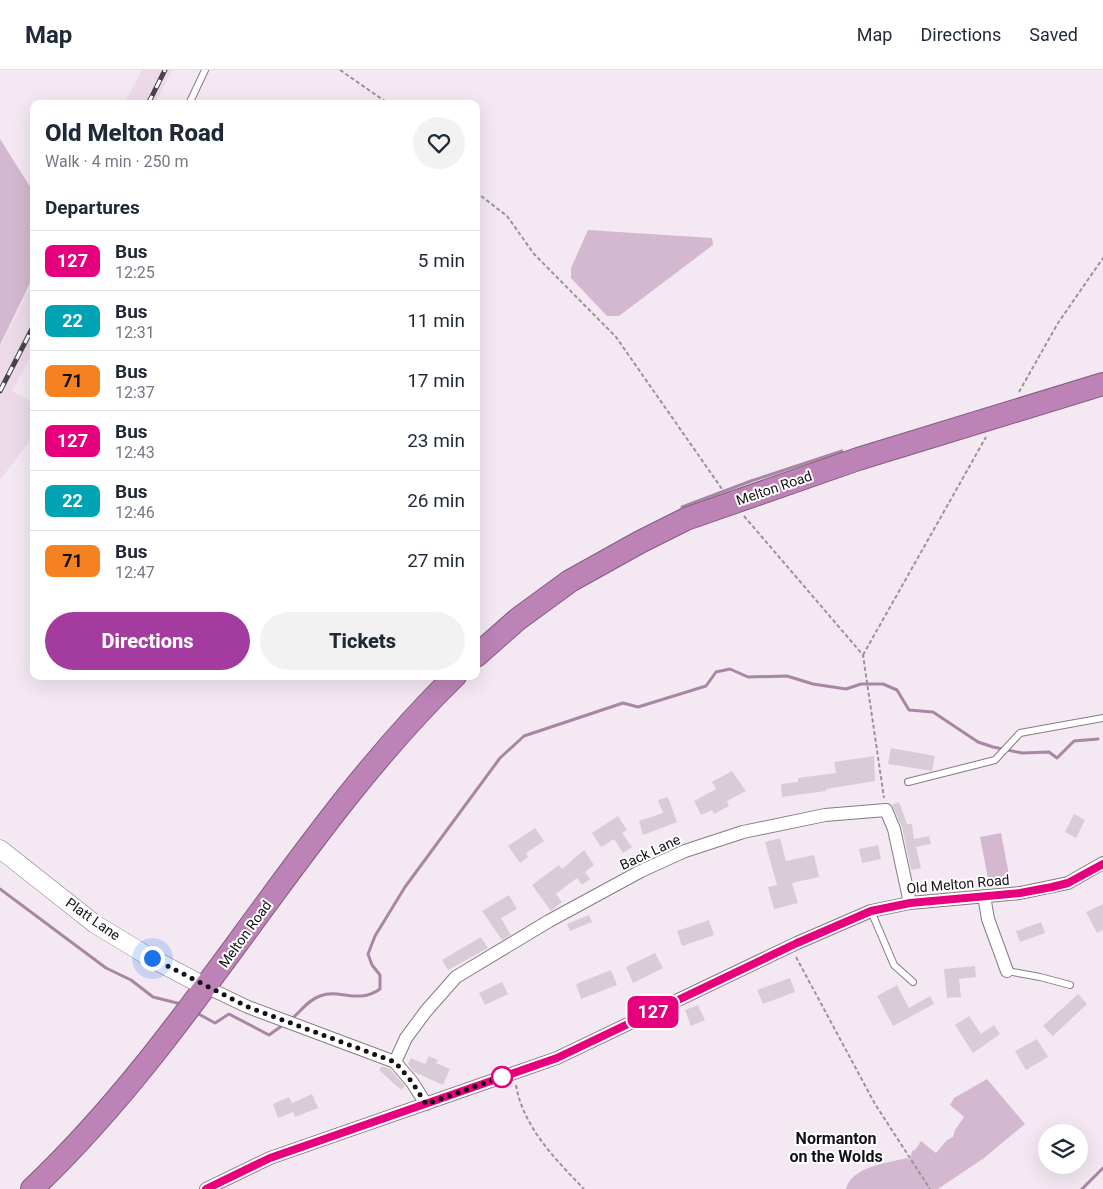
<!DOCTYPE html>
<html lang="en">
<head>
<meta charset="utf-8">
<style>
  body { margin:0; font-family:Roboto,sans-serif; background:#f2f2f3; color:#1f2937; height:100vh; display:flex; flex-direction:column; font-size:19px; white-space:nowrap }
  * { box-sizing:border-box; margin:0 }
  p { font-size:16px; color:#747a83 }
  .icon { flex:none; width:28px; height:28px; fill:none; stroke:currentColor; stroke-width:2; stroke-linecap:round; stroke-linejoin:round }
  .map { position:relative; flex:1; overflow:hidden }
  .side { position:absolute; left:30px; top:30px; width:450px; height:580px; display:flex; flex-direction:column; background:#fff; border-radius:10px; box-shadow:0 5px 20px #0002 }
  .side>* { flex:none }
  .badge { padding:0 10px; border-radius:8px; font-size:18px; line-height:32px }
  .tools { position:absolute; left:1038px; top:1054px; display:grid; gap:10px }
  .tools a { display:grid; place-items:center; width:50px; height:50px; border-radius:50%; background:#fff; box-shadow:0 5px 20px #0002; font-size:25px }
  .you { position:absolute; width:25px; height:25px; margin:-12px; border:4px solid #fff; border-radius:50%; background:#1a73e8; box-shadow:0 0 0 8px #1a73e833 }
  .map>.badge { position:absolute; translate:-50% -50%; box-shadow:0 0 0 2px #fff }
  h2 { padding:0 15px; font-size:19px; line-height:45px }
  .round { display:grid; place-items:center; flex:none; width:52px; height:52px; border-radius:26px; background:#f2f2f3 }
  .head { display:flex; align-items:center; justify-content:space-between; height:85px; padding:0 15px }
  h1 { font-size:24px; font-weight:800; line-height:38px }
  .primary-button { display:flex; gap:10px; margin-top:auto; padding:10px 15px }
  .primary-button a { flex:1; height:58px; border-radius:30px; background:#a43b9e; color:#fff; font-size:20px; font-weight:800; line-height:58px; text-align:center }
  .primary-button a+a { background:#f2f2f3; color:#1f2937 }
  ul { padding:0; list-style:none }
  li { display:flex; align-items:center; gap:15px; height:60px; padding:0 15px; border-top:1px solid #e0e1e3 }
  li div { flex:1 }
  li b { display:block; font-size:19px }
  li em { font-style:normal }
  li .badge { min-width:55px; font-weight:700; text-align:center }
  header { display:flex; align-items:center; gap:30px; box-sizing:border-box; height:70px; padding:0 25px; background:#fff; border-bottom:1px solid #e0e1e3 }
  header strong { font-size:24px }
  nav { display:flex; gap:28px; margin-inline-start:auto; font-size:18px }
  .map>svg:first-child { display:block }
  .built { fill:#ecdae9 }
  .green { fill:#d3b8cf }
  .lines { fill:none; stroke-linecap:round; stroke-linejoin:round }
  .stream { stroke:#a787a3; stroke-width:3 }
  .building { fill:#d8cdd7 }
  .lane-casing { stroke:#867b84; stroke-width:8 }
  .street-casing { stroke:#867b84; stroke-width:14 }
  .secondary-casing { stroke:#867b84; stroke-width:19 }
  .highway-casing { stroke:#825b7e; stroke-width:24 }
  .path { stroke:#9b939a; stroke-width:2; stroke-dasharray:4 2.5; stroke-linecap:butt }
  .lane { stroke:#fff; stroke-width:6 }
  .street { stroke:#fff; stroke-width:12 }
  .secondary { stroke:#fff; stroke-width:18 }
  .highway { stroke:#bd83b7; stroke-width:22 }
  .rail-casing { stroke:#494449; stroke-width:5 }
  .rail { stroke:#fff; stroke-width:3; stroke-dasharray:9; stroke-linecap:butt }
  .line-casing { stroke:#fff; stroke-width:11 }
  .line { stroke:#e6007e; stroke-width:8 }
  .walk { stroke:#141114; stroke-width:5; stroke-dasharray:0 9 }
  .stop-dot { fill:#fff; stroke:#e6007e; stroke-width:2.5 }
  .labels { text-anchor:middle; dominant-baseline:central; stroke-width:4; stroke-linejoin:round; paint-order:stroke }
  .street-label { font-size:14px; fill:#141114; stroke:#fff }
  .quarter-label { font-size:16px; font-weight:bold; fill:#141114; stroke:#fff }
</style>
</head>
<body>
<header>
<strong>Map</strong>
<nav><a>Map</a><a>Directions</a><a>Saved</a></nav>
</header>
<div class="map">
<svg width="1103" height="1119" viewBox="0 0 1103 1119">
  <rect width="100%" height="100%" fill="#f4e9f3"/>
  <path class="built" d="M142,0h30l-17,34h-31z
    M34,209v70l-22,42 22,12v32l-34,45v-133z"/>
  <path class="green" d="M0,69l34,54v82l-34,70z
    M588,160l124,8 1,7 -94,71h-12l-36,-38v-10z
    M1001,763l9,47 -21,4 -9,-47z
    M987,1009l38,45 -41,34 -46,31h-92c6,-23 42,-26 61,-31l3,2 2,-9 3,-1 6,-9 15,12 11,-13 6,-3 2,-7 9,-13 -14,-12 4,-7z"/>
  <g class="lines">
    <path class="stream" d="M682,437l69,-26 91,-30
      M0,819l106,79 25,12 22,17 28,7
      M195,942l20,11 14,-9 40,21 14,-10
      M290,950c11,-8 16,-19 30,-24 19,-8 38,9 60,-7v-14l-8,-10 -4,-11 7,-18 30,-49 95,-129 24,-22 99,-33 15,4 68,-21 10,-14 14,-3 18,8 39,-1 26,8 33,5 15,-5h22l14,6 12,20 24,2 45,30 15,5 29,6 27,-1 8,6 17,-17 24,-2
      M1082,1119l21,-21"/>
  </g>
  <path class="building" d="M891,678l44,8 -3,15 -44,-7z
    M874,686l1,25 -49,8v2l-44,6 -1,-13 17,-2v-4l38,-5 -2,-11z
    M732,701l14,20 -19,10 2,5 -15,8 -2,-4 -11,5 -7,-14 22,-12 -4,-7z
    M668,727l9,25 -34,13 -4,-14 24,-8 -5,-13z
    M899,732l8,22h5l2,15 15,-3 2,8 -15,3 5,21 -10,2 -9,-43 -10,-22z
    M1074,744l11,6 -9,18 -11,-6z
    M618,746l9,14 -5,3 10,14 -9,6 -9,-14 -13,8 -9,-14z
    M535,758l9,13 -18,12 2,4 -8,6 -12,-17z
    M780,768l6,23 28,-6 5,22 -27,6 6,20 -24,6 -6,-22 9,-2 -12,-43z
    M878,775l3,14 -19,4 -3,-14z
    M584,780l10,15 -9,7 5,7 -8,6 -5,-7 -21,16 6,8 -11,9 -19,-26 27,-20 3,4z
    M509,825l8,14 -16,9 10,17 -9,5 -20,-29z
    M1103,834v26l-6,3 -11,-21z
    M589,845l3,7 -22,9 -3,-7z
    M709,850l5,15 -32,11 -5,-15z
    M1041,852l4,11 -25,9 -4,-11z
    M481,867l7,11 -40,22 -6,-10z
    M655,883l8,15 -30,15 -7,-16z
    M975,896l1,11 -17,2 2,18 -14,1 -3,-29z
    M611,900l6,15 -36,14 -5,-15z
    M790,908l5,14 -32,12 -6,-14z
    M502,912l6,12 -23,11 -6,-12z
    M897,915l12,23 21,-12 4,8 -41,22 -16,-30z
    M1078,924l9,10 -34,32 -10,-10z
    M698,935l7,15 -14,6 -6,-16z
    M969,946l12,18 13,-9 6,9 -27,19 -18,-28z
    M1037,969l11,18 -22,13 -11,-19z
    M429,986l9,4 -2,3 14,6 -7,16 -29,-13 -6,-8 3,-6 14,6z
    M382,996l8,3 15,17 -4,4 -22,-20z
    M312,1024l6,14 -23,9 -2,-5 -15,6 -5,-14 16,-7 3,6z"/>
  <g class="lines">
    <g class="lane-casing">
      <path id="lane" d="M189,34l16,-34
        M908,712l87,-22 25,-27 83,-15
        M871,841l23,54 19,17
        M1007,901l33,6 30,8"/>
    </g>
    <g class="street-casing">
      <path id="street" d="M984,826l4,23 19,52
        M206,917l42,20 147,55 17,20 14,22
        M395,992l11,-24 20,-27 30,-34 93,-56 92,-50 44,-20 58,-19 82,-17 61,-5 8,19 16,74
        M206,1119l64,-31 287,-100 240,-115 74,-32 39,-8 110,-10 48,-10 35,-20"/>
    </g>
    <g class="secondary-casing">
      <path id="secondary" d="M0,779l95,75 56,34 55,29"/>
    </g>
    <g class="highway-casing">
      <path id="highway" d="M476,586l42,-37 52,-38 70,-39 46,-23 172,-60 245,-75
        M32,1119c162,-153 264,-358 423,-513"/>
    </g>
    <path class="path" d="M340,0l49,34
      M476,122l31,24 27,38 82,83 106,152
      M1019,322l39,-69 45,-65
      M744,446l119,139 21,143
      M863,585l123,-218
      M796,887l79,147 55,85
      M516,1015c7,42 40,75 68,104"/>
    <use href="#lane" class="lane"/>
    <use href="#street" class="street"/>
    <use href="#secondary" class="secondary"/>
    <use href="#highway" class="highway"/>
    <g class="rail-casing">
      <path id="rail" d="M148,34l17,-34
        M0,321l34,-66"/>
    </g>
    <use href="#rail" class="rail"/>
  </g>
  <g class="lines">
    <g class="line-casing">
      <path id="line" d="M206,1119l64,-31 287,-100 240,-115 74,-32 39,-8 110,-10 32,-6 16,-4 35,-19"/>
    </g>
    <use href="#line" class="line"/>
    <path class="walk" d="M152,888l96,49 147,55 17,20 14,22 76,-27"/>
  </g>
  <circle class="stop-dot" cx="502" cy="1007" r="10"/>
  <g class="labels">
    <g class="street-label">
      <text transform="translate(774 418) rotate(-19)">Melton Road</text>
      <text transform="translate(650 782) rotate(-25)">Back Lane</text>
      <text transform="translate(958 814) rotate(-5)">Old Melton Road</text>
      <text transform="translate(93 849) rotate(35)">Platt Lane</text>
      <text transform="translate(245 864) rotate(-54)">Melton Road</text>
    </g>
    <g class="quarter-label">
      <text x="836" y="1068">Normanton<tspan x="836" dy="18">on the Wolds</tspan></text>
    </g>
  </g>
</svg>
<div class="tools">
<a><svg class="icon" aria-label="layers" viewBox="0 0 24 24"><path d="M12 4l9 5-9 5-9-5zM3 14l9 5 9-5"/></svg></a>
</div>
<div class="you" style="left:152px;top:888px"></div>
<b class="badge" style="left:653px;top:942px;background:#e6007e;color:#fff">127</b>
<section class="side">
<div class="head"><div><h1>Old Melton Road</h1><p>Walk · 4 min · 250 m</p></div><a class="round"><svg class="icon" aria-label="heart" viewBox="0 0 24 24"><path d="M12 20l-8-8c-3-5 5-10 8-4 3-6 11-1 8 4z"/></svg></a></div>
<h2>Departures</h2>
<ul>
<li><span class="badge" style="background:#e6007e;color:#fff">127</span><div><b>Bus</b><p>12:25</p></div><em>5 min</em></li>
<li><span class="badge" style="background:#00a3b4;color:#fff">22</span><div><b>Bus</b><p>12:31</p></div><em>11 min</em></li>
<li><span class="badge" style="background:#f58220;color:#111">71</span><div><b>Bus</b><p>12:37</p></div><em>17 min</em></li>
<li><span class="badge" style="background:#e6007e;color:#fff">127</span><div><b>Bus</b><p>12:43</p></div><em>23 min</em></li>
<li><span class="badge" style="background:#00a3b4;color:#fff">22</span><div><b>Bus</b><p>12:46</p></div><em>26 min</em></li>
<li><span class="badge" style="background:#f58220;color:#111">71</span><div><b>Bus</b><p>12:47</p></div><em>27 min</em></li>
</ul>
<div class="primary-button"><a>Directions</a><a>Tickets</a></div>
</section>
</div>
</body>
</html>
